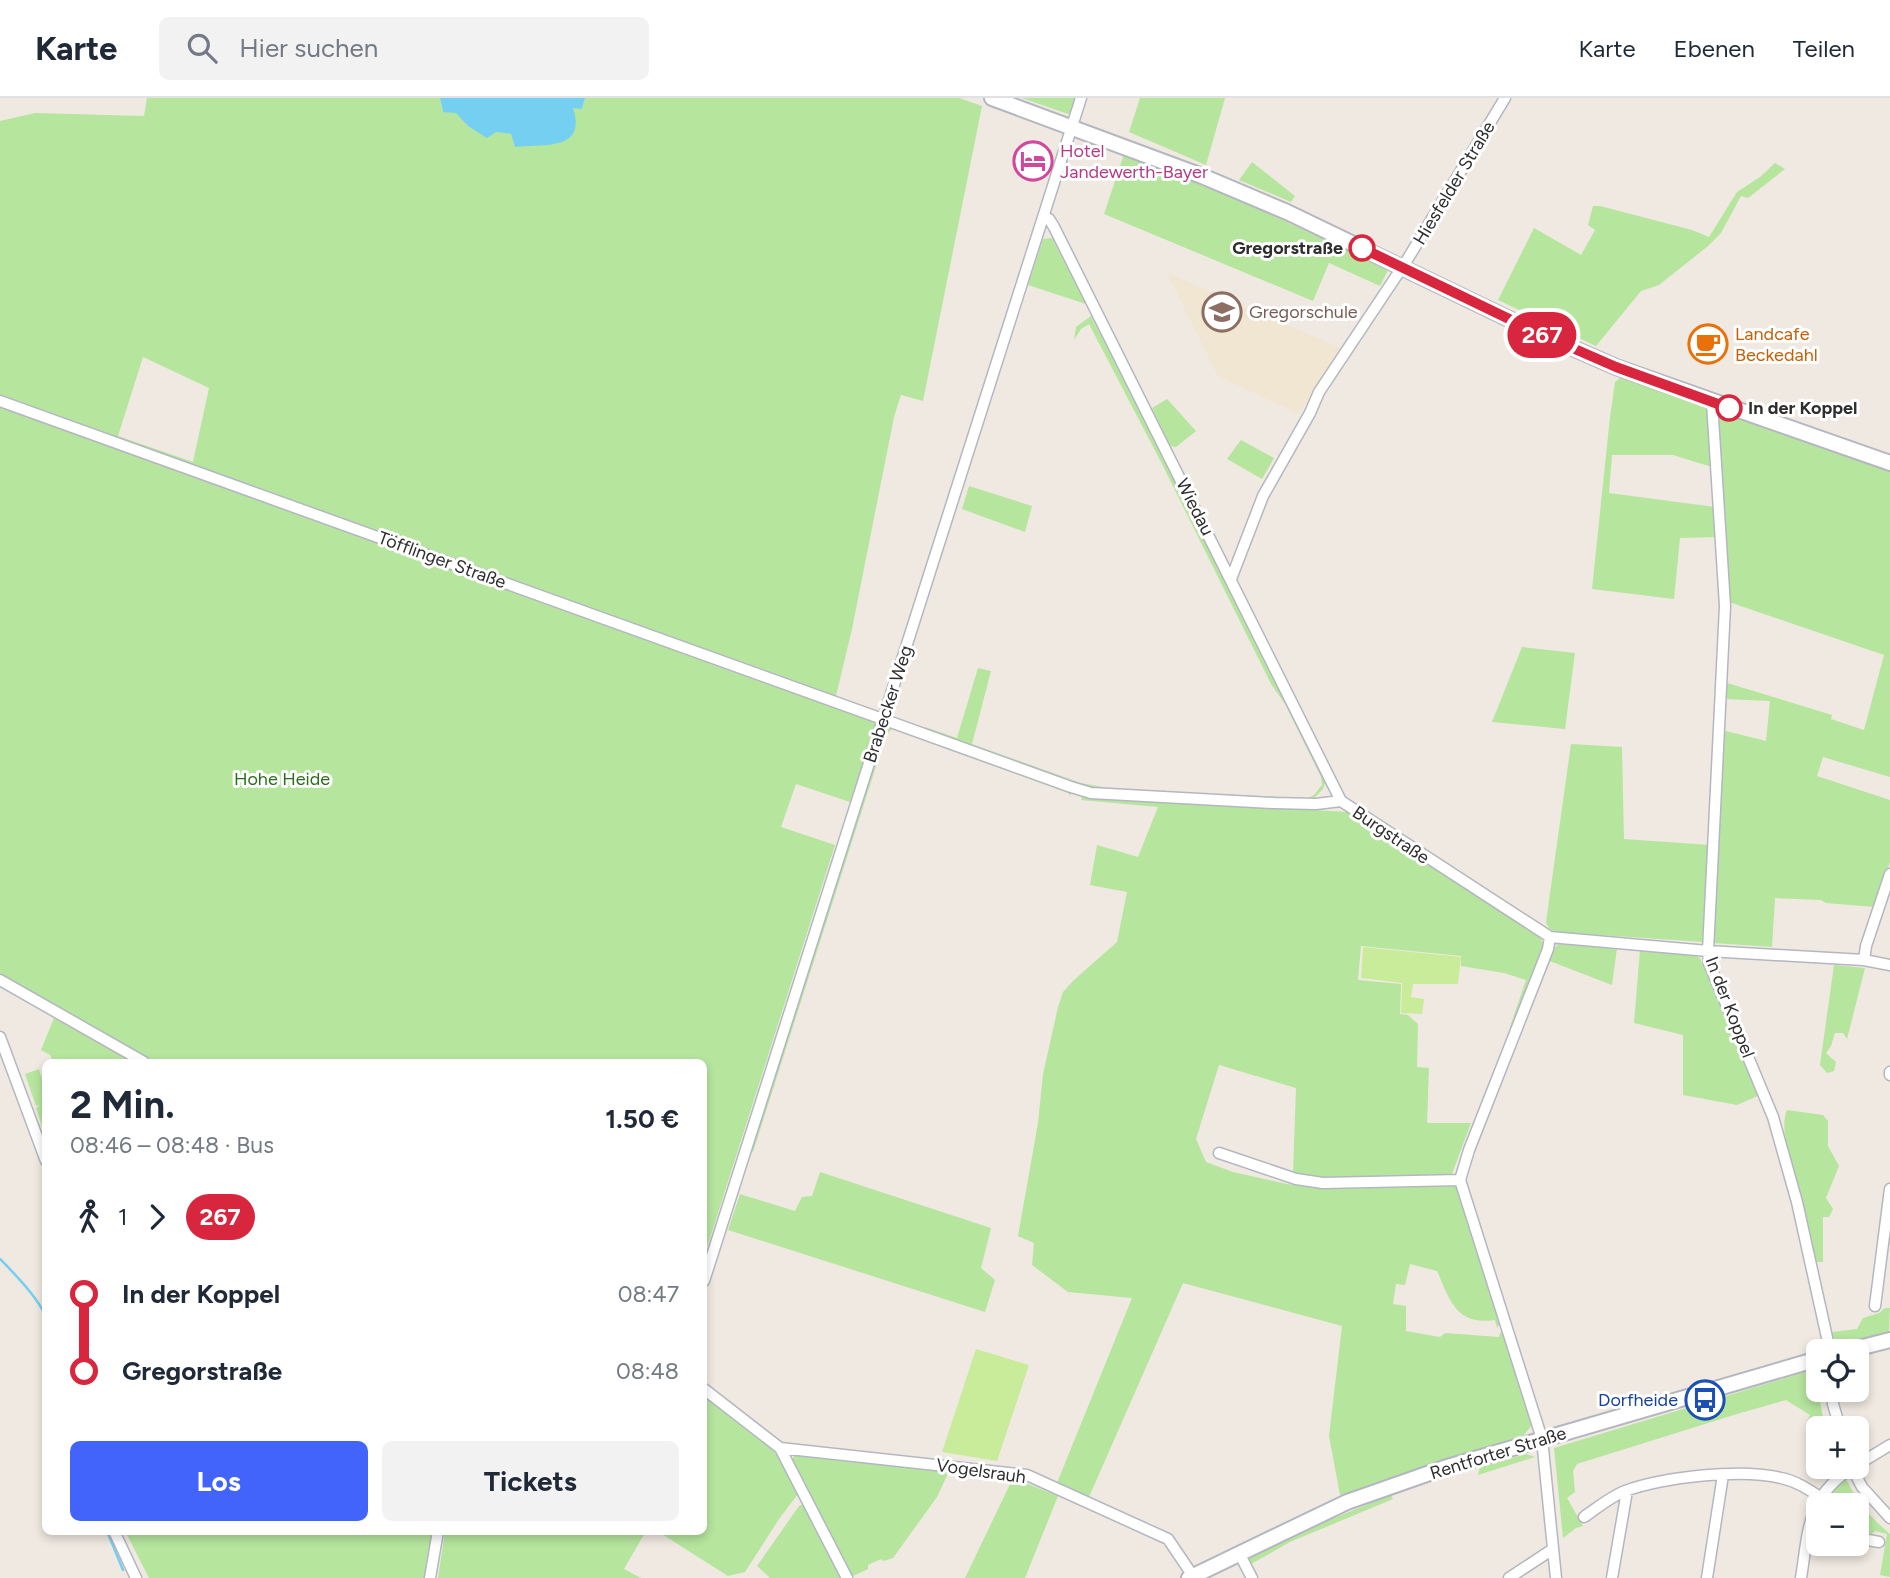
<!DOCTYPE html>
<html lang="de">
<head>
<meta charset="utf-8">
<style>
  body { margin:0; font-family:Figtree,sans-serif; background:#f2f2f3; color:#1f2937; height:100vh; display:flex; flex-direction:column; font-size:26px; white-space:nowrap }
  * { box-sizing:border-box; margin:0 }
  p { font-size:23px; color:#747a83 }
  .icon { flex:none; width:38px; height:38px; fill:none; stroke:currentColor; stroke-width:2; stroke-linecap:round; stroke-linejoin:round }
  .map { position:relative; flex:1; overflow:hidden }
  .drawer { position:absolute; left:42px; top:961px; width:665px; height:476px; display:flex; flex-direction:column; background:#fff; border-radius:10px; box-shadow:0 4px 10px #0003 }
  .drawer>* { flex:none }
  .badge { padding:0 14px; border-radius:23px; font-size:24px; line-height:46px }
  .buttons { position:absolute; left:1806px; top:1241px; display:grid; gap:14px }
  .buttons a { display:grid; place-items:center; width:63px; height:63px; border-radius:10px; background:#fff; box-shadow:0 4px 10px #0003; font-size:35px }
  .map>.badge { position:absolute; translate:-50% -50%; box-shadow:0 0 0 4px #fff }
  .legs { display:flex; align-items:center; gap:10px; height:77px; padding:0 28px; font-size:23px }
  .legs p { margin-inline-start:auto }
  .head { display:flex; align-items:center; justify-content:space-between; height:119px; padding:0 28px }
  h1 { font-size:38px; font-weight:700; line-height:52px }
  .action { display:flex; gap:14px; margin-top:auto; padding:14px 28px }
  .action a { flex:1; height:80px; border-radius:10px; background:#4264fb; color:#fff; font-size:28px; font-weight:700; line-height:80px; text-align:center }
  .action a+a { background:#f2f2f3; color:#1f2937 }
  ul { padding:0 28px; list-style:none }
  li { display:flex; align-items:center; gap:24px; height:77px; font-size:26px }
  li i { display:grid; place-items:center; width:10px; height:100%; margin:0 9px; background:currentColor }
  li i::after { content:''; width:18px; height:18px; margin:-9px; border:5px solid; border-radius:50%; background:#fff }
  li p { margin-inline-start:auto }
  li:first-child i { background:linear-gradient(#0000 50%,currentColor 0) }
  li:last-child i { background:linear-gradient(currentColor 50%,#0000 0) }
  header { display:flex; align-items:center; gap:42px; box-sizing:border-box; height:98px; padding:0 35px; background:#fff; border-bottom:2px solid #e0e1e3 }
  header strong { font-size:33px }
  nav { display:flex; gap:38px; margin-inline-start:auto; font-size:24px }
  .search { width:490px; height:63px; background:#f2f2f3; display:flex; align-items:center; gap:18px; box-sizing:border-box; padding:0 24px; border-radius:10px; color:#747a83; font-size:26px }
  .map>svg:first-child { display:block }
  .education { fill:#f0e6d1 }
  .green { fill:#b6e59e; fill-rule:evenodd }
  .pitch { fill:#c9ec9a }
  .water { fill:#75cff0 }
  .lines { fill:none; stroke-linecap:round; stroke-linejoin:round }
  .stream { stroke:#75cff0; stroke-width:2.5 }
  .minor-casing { stroke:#b4b7c1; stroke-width:13 }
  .secondary-casing { stroke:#b4b7c1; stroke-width:18 }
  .minor { stroke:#fff; stroke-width:10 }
  .secondary { stroke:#fff; stroke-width:14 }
  .line-1-casing { stroke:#fff; stroke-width:16 }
  .line-1 { stroke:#d7263d; stroke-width:10 }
  .stop-1-dot { fill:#fff; stroke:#d7263d; stroke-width:3.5 }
  .labels { text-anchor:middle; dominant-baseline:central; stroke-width:6; stroke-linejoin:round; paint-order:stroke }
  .hotel-label { font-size:18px; fill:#b23c85; stroke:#fff; text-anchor:start }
  .street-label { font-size:18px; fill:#2e2e2e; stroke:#fff }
  .stop-label { font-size:18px; font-weight:bold; fill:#2e2e2e; stroke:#fff; text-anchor:end }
  .education-label { font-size:18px; fill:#785e54; stroke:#fff; text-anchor:start }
  .food-label { font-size:18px; fill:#c56008; stroke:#fff; text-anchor:start }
  .park-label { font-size:18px; fill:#2c6e1b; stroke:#fff }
  .transit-label { font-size:18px; fill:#164399; stroke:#fff; text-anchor:end }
</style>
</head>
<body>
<header>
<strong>Karte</strong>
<div class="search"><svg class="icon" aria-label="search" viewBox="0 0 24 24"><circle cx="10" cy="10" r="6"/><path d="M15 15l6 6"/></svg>Hier suchen</div>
<nav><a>Karte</a><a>Ebenen</a><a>Teilen</a></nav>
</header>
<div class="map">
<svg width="1890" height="1480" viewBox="0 0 1890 1480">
  <rect width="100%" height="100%" fill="#efe9e1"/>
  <path class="education" d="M1170,176l170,74 -41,66 -81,-38 -49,-99z"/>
  <path class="green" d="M147,0h293l3,14h13l12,14 43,8 4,13 58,-40 9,2 3,-11h374l23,8 -59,295 -22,-6 -7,22 -42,212 -16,67 -113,-41 -3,8 157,60 -27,79 -54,-18 -15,43 54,18 -131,412v-195h-558l-146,-82v-859l35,-8 109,3zM143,259l66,31 -16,74 -75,-26z
    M1022,0h56l-5,13 -5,3z
    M1140,0h85l-19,67 -77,-33z
    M1124,56l129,52 135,64 -8,16 -51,-23 -16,38 -209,-87z
    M1252,64l43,34 -4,6 -52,-22z
    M1775,65l10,6 -37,29 -7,-2 -20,37 -13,13 -49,39 -18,6 -45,55 -98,-46 36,-72 47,27 14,-25 -7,-5 5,-19h7l92,24 17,7 28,-45 23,-15z
    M1052,140l34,66 -58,-19 15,-46z
    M1091,218l45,87 3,2 5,15 182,360 -3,9 -12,12 -218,-11 -169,-59 1,-4 32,11 21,-70 13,3 -19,73 109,39 38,7 189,8 6,-3 8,-10 -1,-8 -36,-73 -14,-20 -109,-220 -73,-140 -8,5 -7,11 2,-13z
    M1621,279l84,29 4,6 3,55 -39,-12h-61l-3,38 106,14 2,30 -37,1 -6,61 -82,-10 18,-172 5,-35z
    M1167,301l29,32 -20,16 -6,-1 -18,-38z
    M1720,312l170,59v308l-67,-20 -6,19 73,24v62l-16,45 -48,-4 -5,-3 -46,-2 -3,49 -59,-4 9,-213 44,11 4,-40 -46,-2v-17l108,33 -1,4 33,11 20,-75 -155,-53 -12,-189z
    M1241,342l33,18 -12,21 -35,-20z
    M969,388l63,20 -7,26 -63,-23z
    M1522,549l53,6 -10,76 -73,-7z
    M892,629l178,64 1,6 -3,-4 -176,-64 -6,6 -133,417 -4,-2 135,-420z
    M1571,646l51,3 2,92 86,6 -7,97 -146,-10c-6,-2 -9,-3 -11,-10z
    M1083,697l264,17 193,125 4,8 -1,6 -30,76h-3l16,-47 -22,-7 -43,-7v-10l-100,-10 -3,34 43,4 -1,30 8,1 10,9 -1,43 12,1 -2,55h44l-19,51 -18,3 -101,3 -35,-6 -5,-2 3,-84 -77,-23 -23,74 10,23 27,10 54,12 42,5 127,-3 44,137 -3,5 -2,-8c-39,6 -45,-20 -58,-49l-27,-7 -5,21 -9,-1 -3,20 13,2v25l34,6 5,-4 54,4 1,-5 4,3 28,90 -8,10 -184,60 -11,-59 13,-110 -159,-43 -94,214 -32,-14 75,-185 -64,-6 -36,-27 2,-22 -16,-7 20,-113 5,-49 15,-67 5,-15 11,-12 43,-38 10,-50 -37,-7 7,-40 41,12 20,-50 -77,-7z
    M1561,845l56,5 -5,37 -65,-25 5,-11z
    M1640,852l54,5 6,3 60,137 -23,10 -54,-10v-60l-49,-12z
    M1834,867l31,3 -18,71 -4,-6h-8l-4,13 -5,7 10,9 -2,9 -7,2 -7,-8z
    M54,920l79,44h-80l-3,-7 -9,-5z
    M39,971l6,19v48l-9,-28 4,-3 -4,1 -11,-32z
    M1787,1012l36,5 5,6v25l11,20 -13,32 7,11 -4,8h-6v45h-9c-7,-29 -39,-129 -27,-152z
    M820,1074l171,56 -10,40 14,12 -10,32 -257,-82 12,-36 55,17 7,-14 10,-1z
    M1885,1210h5l-1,24 -47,11 -7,-2 -3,-9 25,-3 6,-11 16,-5z
    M1809,1273c11,13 11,40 17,57h-8v23h-2l-9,-30 3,-6 -24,-15 -49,14 -160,50 -4,7 2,21 -8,6 16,28 -7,2 -13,10 -9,-90z
    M704,1297c28,22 90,61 94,99l-19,25 -34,53 -17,4 -71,-45h47z
    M796,1355l154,16 -13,28 -44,61 -10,3 -2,-2 -13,6v4l-15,7 -61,-117z
    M1526,1356l9,3 -57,18 2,-8z
    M1013,1380l45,18 -33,82h-60z
    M1846,1381c11,22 25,39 44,55v43l-10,-2 7,-41 -12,-3 -6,6 -8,-2 3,-13 -7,-12v-5h-3l-4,-7 -22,-4z
    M1391,1397l2,4 -103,43 -39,22 -2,-2 1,-5 74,-35z
    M805,1405l35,75h-70l-13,-12 42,-60z
    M125,1433h303l5,1 -8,46h-276z
    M445,1433h201l-22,38 17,9h-203z"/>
  <path class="pitch" d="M1363,849l98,10 -3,27h-45l-2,13 13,2 -2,15 -21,-1 1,-30 -41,-5z
    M976,1251l53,16 -32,96 -55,-9z"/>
  <path class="water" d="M440,0h145l-3,11 -9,-1c14,43 -29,36 -58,39l-4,-13 -15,-2 -9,6 -19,-12 -12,-13 -13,-1z"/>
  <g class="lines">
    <path class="stream" d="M0,1161c13,13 41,42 46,59
      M107,1433l16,39"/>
    <g class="minor-casing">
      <path id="minor" d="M1043,119l6,2 5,8 287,574
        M0,303l1071,386 20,6 183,10 42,1 25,-3 209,136 158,14 156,9 26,5
        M1712,304l13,204 -17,345 1,12 64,154 24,85 33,149
        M1231,481l32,-83 47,-83 9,-21 88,-132 98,-162
        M1550,839l-2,12 -79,201 -9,30 82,259 14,139
        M1864,862l2,-14 24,-72
        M0,882l144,82
        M0,939l46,124
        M1890,974v3
        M1219,1055l77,26 27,4 137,-3
        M704,1183l377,-1183
        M1875,1208l15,-117
        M704,1291l76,59 67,130
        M1832,1292l1,14 7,24
        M780,1350l247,27 141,64 25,37
        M1857,1367l33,-20
        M1851,1368l11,21 28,31
        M1584,1419c13,-9 26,-20 41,-26 39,-14 116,-23 156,-13 15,3 27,11 39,19
        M114,1433l22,47
        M1857,1440l22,4
        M1239,1455l13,25
        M430,1480l8,-47
        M1509,1480l44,-29
        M1612,1480l15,-87
        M1707,1480l16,-103
        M1801,1480c8,-51 6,-81 53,-112"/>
    </g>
    <g class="secondary-casing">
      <path id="secondary" d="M992,0l210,78 85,36 249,120 80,35 274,96
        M1847,1253l43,-11
        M1189,1480l158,-76 97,-34 374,-109"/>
    </g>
    <use href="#minor" class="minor"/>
    <use href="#secondary" class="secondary"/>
  </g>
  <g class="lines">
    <g class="line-1-casing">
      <path id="line-1" d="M1362,150l174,84 80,35 113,41"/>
    </g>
    <use href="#line-1" class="line-1"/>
  </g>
  <defs>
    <g id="hotel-ring" transform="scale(2.0125)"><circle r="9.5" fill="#fff" stroke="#d1479c" stroke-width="1.5"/><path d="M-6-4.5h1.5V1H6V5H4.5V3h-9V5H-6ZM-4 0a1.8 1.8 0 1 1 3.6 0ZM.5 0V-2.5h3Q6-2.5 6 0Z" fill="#d1479c"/></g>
    <g id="school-ring" transform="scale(2.0125)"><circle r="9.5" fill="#fff" stroke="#8d6e63" stroke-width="1.5"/><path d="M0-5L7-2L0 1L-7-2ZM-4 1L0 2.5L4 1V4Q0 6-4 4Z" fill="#8d6e63"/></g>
    <g id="cafe-ring" transform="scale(2.0125)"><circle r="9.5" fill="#fff" stroke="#e8710a" stroke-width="1.5"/><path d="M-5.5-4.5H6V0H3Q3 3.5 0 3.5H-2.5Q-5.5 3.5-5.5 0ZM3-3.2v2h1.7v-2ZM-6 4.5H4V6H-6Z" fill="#e8710a"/></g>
    <g id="bus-ring" transform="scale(2.0125)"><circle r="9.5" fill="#fff" stroke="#1a4fb4" stroke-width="1.5"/><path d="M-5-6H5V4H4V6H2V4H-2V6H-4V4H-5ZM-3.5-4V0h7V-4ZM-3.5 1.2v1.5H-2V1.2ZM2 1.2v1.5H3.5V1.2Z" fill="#1a4fb4"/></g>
  </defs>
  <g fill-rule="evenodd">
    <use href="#hotel-ring" x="1033" y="63"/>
    <use href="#school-ring" x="1222" y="214"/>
    <use href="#cafe-ring" x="1708" y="246"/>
    <use href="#bus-ring" x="1705" y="1302"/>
  </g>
  <g class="stop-1-dot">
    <circle cx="1362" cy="150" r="12"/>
    <circle cx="1729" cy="310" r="12"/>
  </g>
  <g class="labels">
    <g class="hotel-label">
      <text x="1060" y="53">Hotel<tspan x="1060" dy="21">Jandewerth-Bayer</tspan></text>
    </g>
    <g class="street-label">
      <text transform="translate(1454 85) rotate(-59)">Hiesfelder Straße</text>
      <text transform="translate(1195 409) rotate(63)">Wiedau</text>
      <text transform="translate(442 462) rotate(20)">Töfflinger Straße</text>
      <text transform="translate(888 606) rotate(-72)">Brabecker Weg</text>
      <text transform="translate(1391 737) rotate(34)">Burgstraße</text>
      <text transform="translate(1730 909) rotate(69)">In der Koppel</text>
      <text transform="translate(1498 1355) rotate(-17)">Rentforter Straße</text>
      <text transform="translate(981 1373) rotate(8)">Vogelsrauh</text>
    </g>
    <g class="stop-label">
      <text x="1343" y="150">Gregorstraße</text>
      <text x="1748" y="310" text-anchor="start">In der Koppel</text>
    </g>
    <g class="education-label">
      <text x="1249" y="214">Gregorschule</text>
    </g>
    <g class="food-label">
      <text x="1735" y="236">Landcafe<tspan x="1735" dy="21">Beckedahl</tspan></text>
    </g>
    <g class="park-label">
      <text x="282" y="681">Hohe Heide</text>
    </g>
    <g class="transit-label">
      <text x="1678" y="1302">Dorfheide</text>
    </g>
  </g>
</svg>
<div class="buttons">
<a><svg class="icon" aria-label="locate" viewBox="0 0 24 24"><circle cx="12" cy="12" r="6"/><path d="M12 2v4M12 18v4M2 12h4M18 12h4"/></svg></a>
<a>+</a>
<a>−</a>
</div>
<b class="badge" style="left:1542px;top:237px;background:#d7263d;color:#fff">267</b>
<section class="drawer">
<div class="head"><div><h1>2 Min.</h1><p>08:46 – 08:48 · Bus</p></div><b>1.50 €</b></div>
<div class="legs"><svg class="icon" aria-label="walk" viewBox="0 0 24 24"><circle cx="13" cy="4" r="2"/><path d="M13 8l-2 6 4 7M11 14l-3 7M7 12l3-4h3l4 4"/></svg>1<svg class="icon" aria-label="forward" viewBox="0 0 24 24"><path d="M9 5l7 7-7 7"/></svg><b class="badge" style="background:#d7263d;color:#fff">267</b></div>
<ul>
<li><i style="color:#d7263d"></i><b>In der Koppel</b><p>08:47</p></li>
<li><i style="color:#d7263d"></i><b>Gregorstraße</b><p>08:48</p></li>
</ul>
<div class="action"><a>Los</a><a>Tickets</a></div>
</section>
</div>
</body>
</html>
